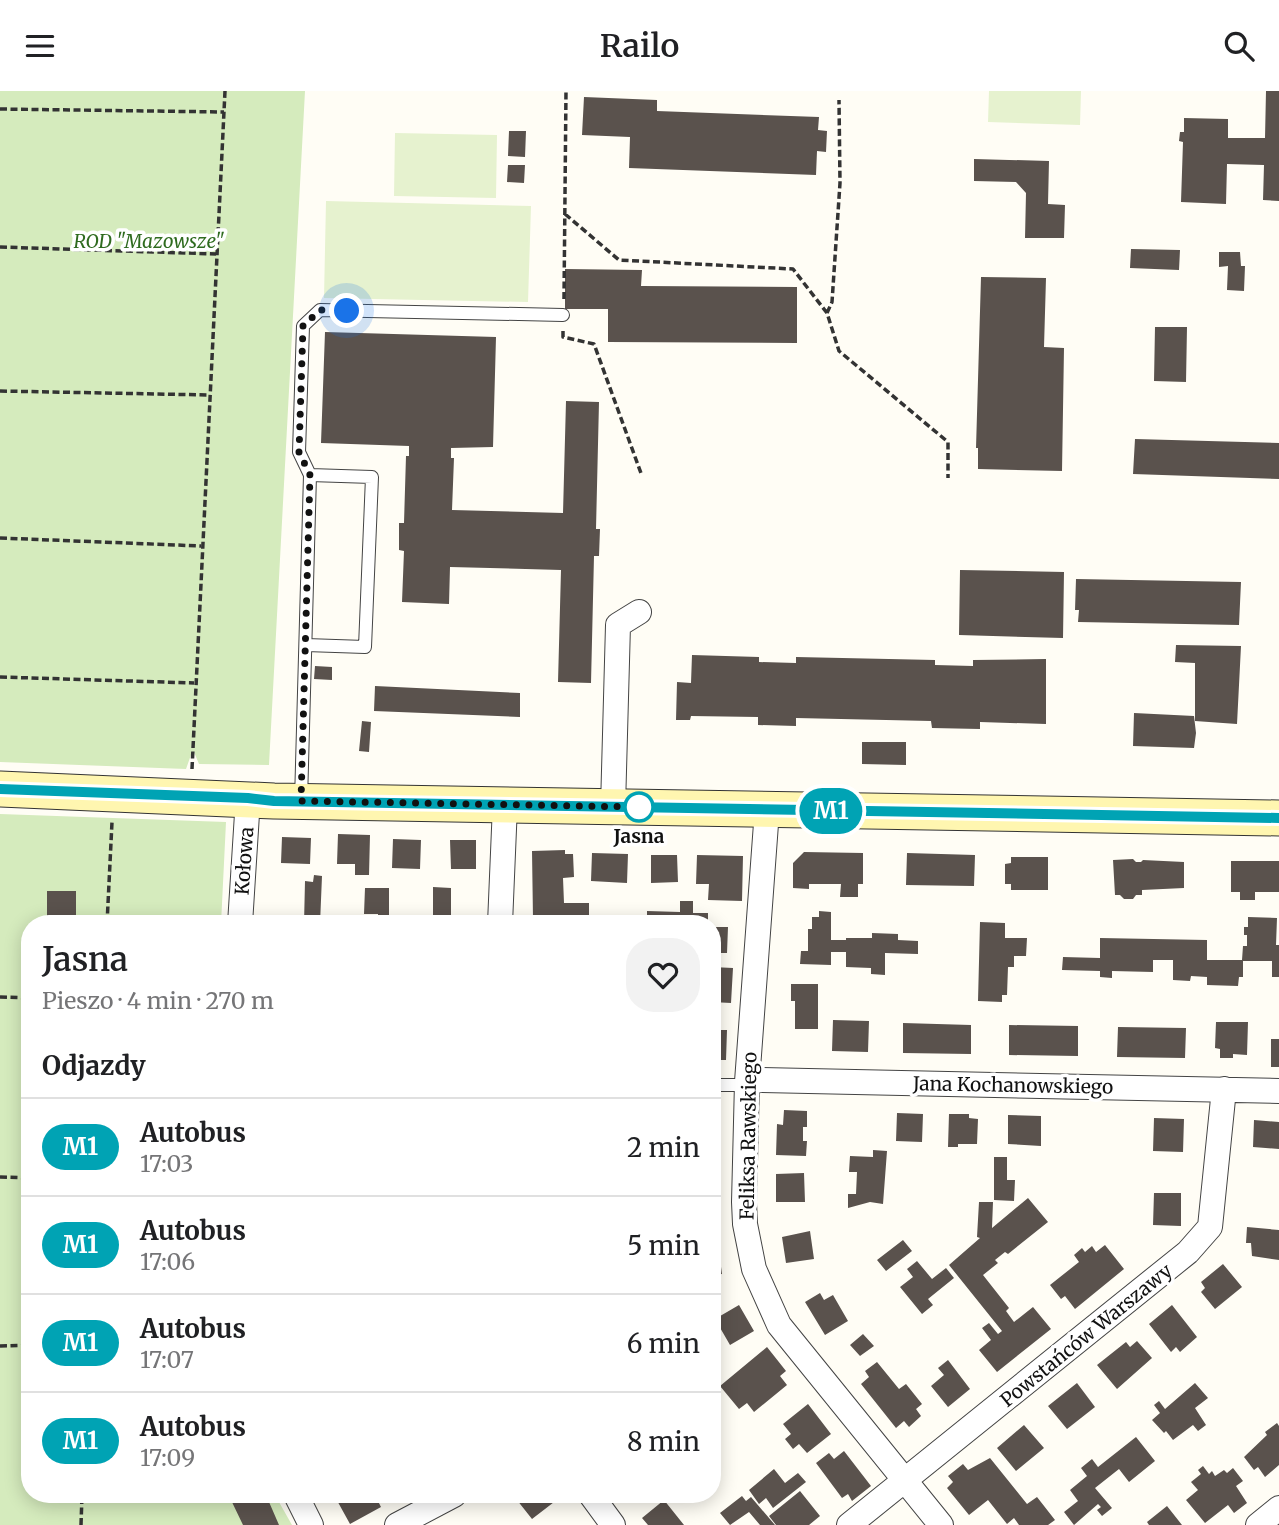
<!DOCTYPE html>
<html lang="pl">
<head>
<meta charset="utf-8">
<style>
  body { margin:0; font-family:Merriweather,serif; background:#f2f2f2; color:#202124; height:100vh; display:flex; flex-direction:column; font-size:26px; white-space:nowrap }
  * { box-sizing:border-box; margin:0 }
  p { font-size:23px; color:#757577 }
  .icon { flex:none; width:38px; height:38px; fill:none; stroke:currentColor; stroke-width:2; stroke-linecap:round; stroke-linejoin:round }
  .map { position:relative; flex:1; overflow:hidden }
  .side { position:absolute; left:21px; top:824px; width:700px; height:588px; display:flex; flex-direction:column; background:#fff; border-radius:28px; box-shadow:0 4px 18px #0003 }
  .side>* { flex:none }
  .badge { padding:0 14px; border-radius:23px; font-size:24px; line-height:46px }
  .you { position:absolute; width:35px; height:35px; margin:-18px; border:5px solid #fff; border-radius:50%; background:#1a73e8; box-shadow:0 0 0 10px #1a73e833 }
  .map>.badge { position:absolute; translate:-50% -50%; box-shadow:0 0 0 4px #fff }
  h2 { padding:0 21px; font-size:26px; line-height:63px }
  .round { display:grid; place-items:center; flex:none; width:74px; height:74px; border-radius:28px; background:#f2f2f2 }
  .summary { display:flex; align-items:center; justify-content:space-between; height:119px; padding:0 21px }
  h1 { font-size:33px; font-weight:600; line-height:52px }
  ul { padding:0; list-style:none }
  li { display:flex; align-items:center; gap:21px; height:98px; padding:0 21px; border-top:2px solid #e0e0e0 }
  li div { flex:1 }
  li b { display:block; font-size:26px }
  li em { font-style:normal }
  li .badge { min-width:77px; font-weight:700; text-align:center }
  header { display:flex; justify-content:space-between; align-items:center; height:91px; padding:0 21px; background:#fff; font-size:32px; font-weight:600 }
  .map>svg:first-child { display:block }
  .grass { fill:#d5ebbd }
  .pitch { fill:#e6f2cf }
  .building { fill:#5a524d }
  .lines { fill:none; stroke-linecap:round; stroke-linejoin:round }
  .lane-casing { stroke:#444; stroke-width:14 }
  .street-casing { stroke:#444; stroke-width:26 }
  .secondary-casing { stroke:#333; stroke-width:37 }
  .path { stroke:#333; stroke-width:3.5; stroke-dasharray:7 3.5; stroke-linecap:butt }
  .lane { stroke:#fff; stroke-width:12 }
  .street { stroke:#fff; stroke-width:24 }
  .secondary { stroke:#fff6b0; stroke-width:35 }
  .line-casing { stroke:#fff; stroke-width:16 }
  .line { stroke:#00a3b4; stroke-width:10 }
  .walk { stroke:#111; stroke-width:7; stroke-dasharray:0 12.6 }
  .stop-dot { fill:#fff; stroke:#00a3b4; stroke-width:3.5 }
  .labels { text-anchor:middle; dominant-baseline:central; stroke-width:7; stroke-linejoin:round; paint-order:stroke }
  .park-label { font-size:19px; font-style:italic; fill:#2f6b1f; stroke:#fff }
  .stop-label { font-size:19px; font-weight:bold; fill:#111; stroke:#fff }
  .street-label { font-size:19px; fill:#111; stroke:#fff }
</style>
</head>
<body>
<header><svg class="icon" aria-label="menu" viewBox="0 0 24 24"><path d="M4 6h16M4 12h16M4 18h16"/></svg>Railo<svg class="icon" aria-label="search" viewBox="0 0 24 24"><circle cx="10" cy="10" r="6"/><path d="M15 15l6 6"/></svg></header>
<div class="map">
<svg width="1279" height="1434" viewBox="0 0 1279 1434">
  <rect width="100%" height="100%" fill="#fffdf5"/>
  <path class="grass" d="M0,0h305l-36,674 -70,-1 -5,-12h-2l-6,17 -186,-7z
    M0,723l226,8 -5,102h-191v571h245l17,30h-292z"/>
  <path class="pitch" d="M989,0h92l-1,34 -92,-3z
    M395,42l102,2 -1,63 -102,-2z
    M326,110l205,5 -3,96 -204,-4z"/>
  <path class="building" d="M1266,0h13v110l-16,-1 1,-35 -37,-1 -1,40 -45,-2 2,-60 -4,-1 1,-9h4v-14l44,1v19h37z
    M584,6l73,3v11l162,6 -1,13 9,1 -1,21 -9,-1 -1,24 -187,-7 1,-31 -48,-2z
    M509,40h17l-1,26 -17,-1z
    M974,68l75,2 -1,43 17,1 -1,33h-39l1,-45 -10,-11 -42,-1z
    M508,74h17l-1,18 -17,-1z
    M1131,158l49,1 -1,20 -49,-2z
    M1219,161h21l1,14h4l-1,25 -17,-1 1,-24 -9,1z
    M565,178l77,1 -1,16 156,1v56l-189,-1v-33h-43z
    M981,186l65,1 -2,69 20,1 -2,123 -84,-2v-21h-2z
    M1155,236h32l-1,55 -32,-1z
    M325,241l171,5 -3,110 -42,1v10h3l-2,52 111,3 3,-112 33,1 -3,127h4l-1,27h-5l-3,127 -33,-1 3,-112 -111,-3 -1,37 -47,-2 2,-51 -5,-1v-27h5l2,-67h3v-10l-88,-3z
    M1135,348l144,4v36l-146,-5z
    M960,479l104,2 -1,66 -104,-3z
    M1076,488l165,3 -2,43 -161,-3 1,-12h-4z
    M1176,554l65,1 -4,78 -42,-3v-58l-20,-1z
    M692,564l67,2v5l37,1v-6l139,3v5l38,1v-6l73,-1v65l-66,-2v7l-48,-1 -1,-7 -135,-3v8l-38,-1v-8l-67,-1 -1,4h-14l1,-38 14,1z
    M315,575l17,1v13l-18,-1z
    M375,595l145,7v24l-146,-6z
    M1134,622l60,3 2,17 -2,15 -61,-2z
    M362,630l9,1 -2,30 -10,-1z
    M862,651h44v23l-44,-1z
    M338,743l32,1 -1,40h-14v-11h-18z
    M282,746l29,1 -1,26 -29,-1z
    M393,748l28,1 -1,29 -28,-1z
    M450,749h26v29h-25z
    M565,759v4h8l1,23 -11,1 1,25h25v21h-28v-6l-28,1 -1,-68z
    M804,761l59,1v31h-5v13h-18l1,-13h-32v5l-16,-1v-25z
    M592,762l36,1 -1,29 -36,-2z
    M907,762l68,2 -1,31 -68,-1z
    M651,764h26l1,27 -27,1z
    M697,764l46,1 -1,45 -34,-1 1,-16h-13z
    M1011,766h37v33h-37v-6h-6v-20l6,-1z
    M1133,768l3,3h5l2,-2 41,2v26l-42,2v5h-6l-3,4h-9l-4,-4h-5l-2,-35z
    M1231,770h48v31h-24v8h-15v-8h-9z
    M314,784l8,1 -2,48h-16l1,-43 8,1z
    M433,796l18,1v36h-18z
    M365,797h24v36h-11v-10h-14z
    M47,800h29v33h-29z
    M680,810h13v12h15v11h-61v-13l33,1z
    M819,820l12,1v28h15v-2h26v-5l26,1v6l20,1v13l-33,-1v22l-14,-1v-6l-25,-1v-15h-15v13l-31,-1 1,-13h7v-22h4v-12h7z
    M1248,826l29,1 -1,27h3v32h-7v-16h-29v16h-4l-1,9 -31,-1v-8l-16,-1 -1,5 -17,-1v-20h-20v12l-41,-1v7l-12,-1v-6l-38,-1 1,-13 37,1v-20l107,2v20h35l1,-14h4v-11h-3v-8h4z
    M980,831l25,1v15h22l-1,18h-12v11h-6l-1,28h-5v7l-24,-1z
    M712,836h16l-1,26h-14z
    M712,876l21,1 -2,35 -19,-1z
    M791,893h27v45h-23v-28h-4z
    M833,929l36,1 -1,31 -36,-1z
    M1216,931h32l-1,33 -14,-1v4h-13v-9l-5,-1z
    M903,932l68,2v29l-68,-1z
    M1009,934l69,1v30l-69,-1z
    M1118,936l68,1 -1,30 -68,-1z
    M712,939h15l-1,30h-14z
    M1271,948h8v28h-8z
    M712,1018h6l-2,33h-4z
    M784,1019l23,1v16h-4v14h4l-1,15 -30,-1 1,-31 6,1z
    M897,1022l26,1 -1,28 -26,-1z
    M949,1023h20v4l9,1 -1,25h-19v3h-10z
    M1008,1024l33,1v30l-33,-2z
    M1154,1027l30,1 -1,33 -30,-1z
    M1254,1029l25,2v27l-26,-2z
    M873,1059l14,1 -4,53 -13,-2 -22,6v-14h8l1,-22h-8l1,-16 23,1z
    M994,1066h13v23h8l-1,21 -20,-1z
    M804,1082l1,29h-29v-28z
    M712,1084h5v33h-5z
    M1154,1102h27v33l-28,-1z
    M1028,1107l20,24 -40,32 -3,-2 -10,8 3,3 -15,12 26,33 -3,3 8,11 19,-15 18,22 -54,43 -18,-22 12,-10 -9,-12 7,-5 9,11 4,-3 -53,-66 31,-27 -3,-1 2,-35h14l-1,26z
    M1247,1136l32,3v30l-27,-4 -1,-13h-5z
    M810,1140l4,28 -28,4 -4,-26z
    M717,1147l5,36 -10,1v-36z
    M903,1149l9,11 -26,20 -9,-11z
    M1105,1154l19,24 -49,40 -10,-13 -4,3 -11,-14 29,-23 -5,-7 8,-7 3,4 7,-6 4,6z
    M917,1170l15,18 14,-11 8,10 -26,21 5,6 -11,9 -22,-27 13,-10 -6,-8z
    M1223,1173l19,23 -27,22 -14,-17 4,-4 -4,-6z
    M820,1202l4,7 9,-5 15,26 -23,14 -20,-33z
    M739,1214l15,26 -24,14 -15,-26z
    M1172,1214l25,32 -17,15 -4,-5 -5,5 -22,-28z
    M863,1243l11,12 -14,10 -10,-11z
    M1137,1250l15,17 -35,31 -20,-24 29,-23 4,5z
    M767,1256l19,24 -6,5 7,9 -33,27 -7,-9 -8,6 -19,-23z
    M948,1269l22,29 -22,18 -17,-21 13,-11 -6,-7z
    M877,1271l22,27 7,-5 16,20 -6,5 5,7 -12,11 -5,-6 -8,7 -35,-44 8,-7 -4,-6z
    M1077,1292l18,24 -28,22 -19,-23z
    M1195,1292l13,15 -13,10 11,17 -8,6 -5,-6 -20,15 -7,-9 -2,2 -12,-13 8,-7 -6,-8 5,-4 6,8z
    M808,1313l23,30 -24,19 -8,-9 -6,5 -8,-10 6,-5 -8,-10z
    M1277,1332l2,3v39l-14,12 -7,-10 -4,3 -10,-13 23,-22 -2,-3z
    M1024,1334l20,23 -28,23 -19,-23z
    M1136,1346l19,24 -26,21 -10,-13 -24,19 17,20 -10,8 -5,-6 4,-3 -3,-3 -24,21 -10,-13 14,-11 -8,-11 17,-14 -6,-8 11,-9 6,8z
    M844,1360l27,35 -19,15 -4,-7 -6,4 -26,-35 13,-10 5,6z
    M990,1367l37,46 10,-7 18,23 -7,5h-29l-5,-7 -7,6 -19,-24 -19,15 -22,-27 6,-6 -5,-6 15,-12 5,6z
    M1203,1375l6,8 3,-3 3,5 9,-6 3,3 6,-5 10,13 -7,5 11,17 -13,10 -6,-8 -23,18 -19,-23 12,-10 -7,-8 10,-8 -3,-4z
    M774,1378l11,14 13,-10 8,9 -33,26 -7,-10 -7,6 -10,-14z
    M800,1400l20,25 -11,9h-33l-7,-9z
    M242,1404h24l13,30h-36l-12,-25z
    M334,1404h41l6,12 -31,17z
    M513,1404h41l4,4 -26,20z
    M742,1405l4,5 5,-4 24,28h-15l-11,-13 -19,13 -10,-12z
    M664,1409l20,25h-36l-6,-7z
    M1167,1415l15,19h-33l-2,-3z"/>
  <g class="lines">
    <g class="lane-casing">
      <path id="lane" d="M310,384l-11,-23 4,-126 17,-16 243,5
        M301,710l9,-326 62,2 -7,170 -59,-2
        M712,994h24l11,-3"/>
    </g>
    <g class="street-casing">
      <path id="street" d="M613,716l5,-182 21,-13
        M767,719l-20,272 -3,120 1,22 9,45 25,56 162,200
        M240,833l8,-126
        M500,833l5,-119
        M747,991l14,-2 518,11
        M296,1404l15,30
        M591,1404l22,30
        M397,1434l57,-30
        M849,1434l339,-273 22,-25 14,-138
        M1258,1434l21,-17"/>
    </g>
    <g class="secondary-casing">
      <path id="secondary" d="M0,698l274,12 1005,17"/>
    </g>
    <path class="path" d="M0,18l224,3
      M565,123l54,46 174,9 34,44 12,38 109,91v36
      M0,156l216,7
      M564,208l2,-208
      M827,222l5,-11 8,-119 -1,-83
      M563,240v6l31,7 48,132
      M0,300l209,4
      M0,447l201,8
      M0,586l194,6
      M192,678l33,-678
      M107,833l5,-102
      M0,906l30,1
      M0,1086l30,1
      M0,1255l30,-1
      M81,1434l1,-30"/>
    <use href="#lane" class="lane"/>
    <use href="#street" class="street"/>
    <use href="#secondary" class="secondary"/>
  </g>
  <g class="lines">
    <g class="line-casing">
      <path id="line" d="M0,698l248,9 26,3 1005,17"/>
    </g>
    <use href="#line" class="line"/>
    <path class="walk" d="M347,220l-27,-1 -17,16 -4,126 11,23 -9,326 338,6"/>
  </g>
  <circle class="stop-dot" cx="639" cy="716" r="14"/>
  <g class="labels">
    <g class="park-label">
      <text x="149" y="150">ROD "Mazowsze"</text>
    </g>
    <g class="stop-label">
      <text x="639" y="745">Jasna</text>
    </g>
    <g class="street-label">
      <text transform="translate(244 770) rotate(-86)">Kołowa</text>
      <text transform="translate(1013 994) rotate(1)">Jana Kochanowskiego</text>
      <text transform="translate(748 1045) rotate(-89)">Feliksa Rawskiego</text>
      <text transform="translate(1086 1244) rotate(-39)">Powstańców Warszawy</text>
    </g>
  </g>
</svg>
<div class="you" style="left:347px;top:220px"></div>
<b class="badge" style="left:831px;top:720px;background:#00a3b4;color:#fff">M1</b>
<section class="side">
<div class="summary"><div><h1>Jasna</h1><p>Pieszo · 4 min · 270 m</p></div><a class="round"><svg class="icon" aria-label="heart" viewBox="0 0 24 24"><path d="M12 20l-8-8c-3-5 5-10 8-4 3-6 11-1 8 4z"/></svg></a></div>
<h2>Odjazdy</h2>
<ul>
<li><span class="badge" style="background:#00a3b4;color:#fff">M1</span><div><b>Autobus</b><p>17:03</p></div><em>2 min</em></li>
<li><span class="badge" style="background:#00a3b4;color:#fff">M1</span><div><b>Autobus</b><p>17:06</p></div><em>5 min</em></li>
<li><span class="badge" style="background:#00a3b4;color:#fff">M1</span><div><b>Autobus</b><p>17:07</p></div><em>6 min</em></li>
<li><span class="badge" style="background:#00a3b4;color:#fff">M1</span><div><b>Autobus</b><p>17:09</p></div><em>8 min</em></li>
</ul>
</section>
</div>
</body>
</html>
